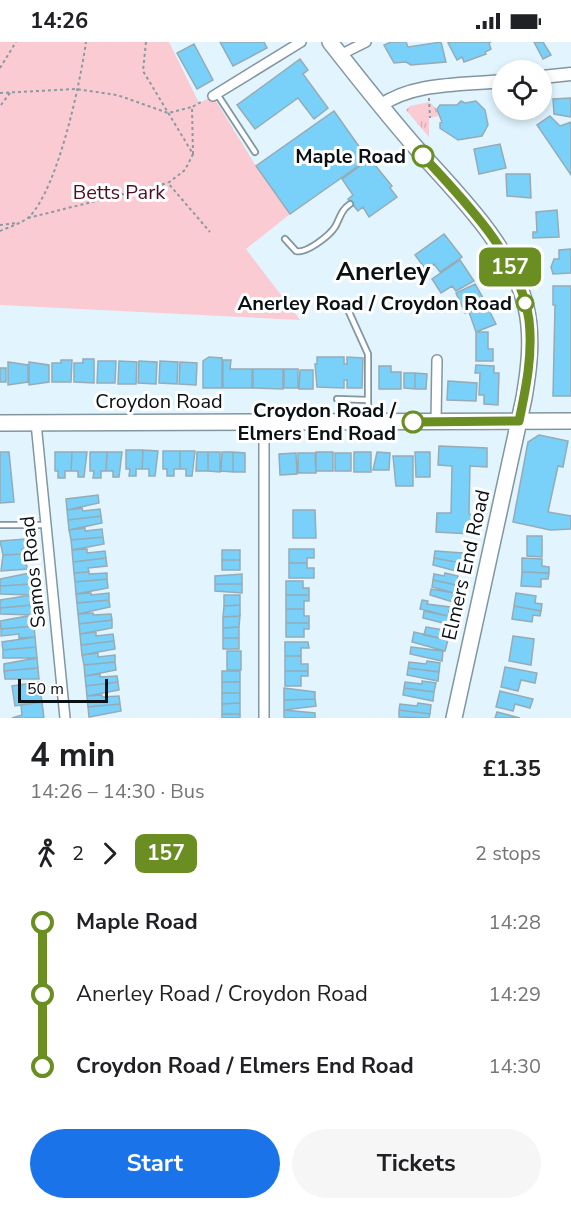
<!DOCTYPE html>
<html lang="en">
<head>
<meta charset="utf-8">
<style>
  body { margin:0; font-family:"Nunito Sans",sans-serif; background:#f6f6f6; color:#202124; height:100vh; display:flex; flex-direction:column; font-size:22px; white-space:nowrap }
  * { box-sizing:border-box; margin:0 }
  p { font-size:20px; color:#757577 }
  .icon { flex:none; width:33px; height:33px; fill:none; stroke:currentColor; stroke-width:2; stroke-linecap:round; stroke-linejoin:round }
  .map { position:relative; height:676px; overflow:hidden }
  .sheet { display:flex; flex-direction:column; background:#fff; flex:1 }
  .sheet>* { flex:none }
  .badge { padding:0 12px; border-radius:9px; font-size:21px; line-height:39px }
  .tools { position:absolute; left:492px; top:18px; display:grid; gap:12px }
  .tools a { display:grid; place-items:center; width:60px; height:60px; border-radius:50%; background:#fff; box-shadow:0 3px 9px #0003; font-size:30px }
  .scale { position:absolute; left:18px; bottom:15px; width:90px; box-sizing:border-box; padding-left:6px; border:3px solid #091115; border-top:0; font-size:16px; line-height:21px; white-space:nowrap; color:#091115; -webkit-text-stroke:4px #fff; paint-order:stroke }
  .map>.badge { position:absolute; translate:-50% -50%; box-shadow:0 0 0 3px #fff }
  .legs { display:flex; align-items:center; gap:9px; height:66px; padding:0 30px; font-size:20px }
  .legs p { margin-inline-start:auto }
  .summary { display:flex; align-items:center; justify-content:space-between; height:102px; padding:0 30px }
  h1 { font-size:33px; font-weight:700; line-height:45px }
  .action { display:flex; gap:12px; margin-top:auto; padding:12px 30px }
  .action a { flex:1; height:69px; border-radius:36px; background:#1a73e8; color:#fff; font-size:24px; font-weight:700; line-height:69px; text-align:center }
  .action a+a { background:#f6f6f6; color:#202124 }
  ul { padding:0 30px; list-style:none }
  li { display:flex; align-items:center; gap:21px; height:72px; font-size:22px }
  li i { display:grid; place-items:center; width:9px; height:100%; margin:0 8px; background:currentColor }
  li i::after { content:''; width:15px; height:15px; margin:-8px; border:4px solid; border-radius:50%; background:#fff }
  li p { margin-inline-start:auto }
  li:first-child i { background:linear-gradient(#0000 50%,currentColor 0) }
  li:last-child i { background:linear-gradient(currentColor 50%,#0000 0) }
  .status { display:flex; justify-content:space-between; align-items:center; height:42px; padding:0 30px; background:#fff; direction:ltr }
  .status svg { height:16px; fill:currentColor }
  .map>svg:first-child { display:block }
  .grass { fill:url(#grass-tufts) }
  .park { fill:#fbcbd3 }
  .building { fill:#79d0f9; stroke:#95abb6; stroke-width:1.5 }
  .lines { fill:none; stroke-linecap:round; stroke-linejoin:round }
  .service-casing { stroke:#8196a1; stroke-width:8 }
  .minor-casing { stroke:#8196a1; stroke-width:12 }
  .tertiary-casing { stroke:#8196a1; stroke-width:15 }
  .primary-casing { stroke:#8196a1; stroke-width:18 }
  .path { stroke:#8b99a0; stroke-width:2; stroke-dasharray:3 3; stroke-linecap:butt }
  .service { stroke:#fff; stroke-width:4.5 }
  .minor { stroke:#fff; stroke-width:9 }
  .tertiary { stroke:#fff; stroke-width:12 }
  .primary { stroke:#fff; stroke-width:15 }
  .line-1-casing { stroke:#fff; stroke-width:14 }
  .line-1 { stroke:#6b8e23; stroke-width:9 }
  .stop-1-dot { fill:#fff; stroke:#6b8e23; stroke-width:3 }
  .labels { text-anchor:middle; dominant-baseline:central; stroke-width:6; stroke-linejoin:round; paint-order:stroke }
  .stop-label { font-size:20px; font-weight:bold; fill:#091115; stroke:#fff; text-anchor:end }
  .park-label { font-size:20px; fill:#4e0e22; stroke:#fff }
  .street-label { font-size:20px; fill:#091115; stroke:#fff }
  .district-label { font-size:26px; font-weight:bold; fill:#091115; stroke:#fff }
</style>
</head>
<body>
<div class="status"><b>14:26</b><svg viewBox="0 0 49 12"><path d="M0 12V9h3v3zM5 12V6h3v6zM10 12V3h3v9zM15 12V0h3v12zM26 1h20v11H26zM47 4h2v5h-2z"/></svg></div>
<div class="map">
<svg width="571" height="676" viewBox="0 0 571 676">
  <defs>
    <pattern id="grass-tufts" width="24" height="20" patternUnits="userSpaceOnUse" patternTransform="scale(1.5)"><rect width="24" height="20" fill="#fbcbd3"/><path d="M3 7l-1-3M5 7V3M7 7l1-3M15 17l-1-3M17 17v-4M19 17l1-3" fill="none" stroke="#d6adb4"/></pattern>
  </defs>
  <rect width="100%" height="100%" fill="#e2f5fe"/>
  <path class="grass" d="M429,60l8,7 2,7 -10,2v19l-23,-27 4,-4z"/>
  <path class="park" d="M0,0h169l30,61 14,-7 43,70 34,48 -44,35 54,71 -300,-15z"/>
  <path class="building" d="M220,0h44l3,6 -34,18z
    M391,0h15l2,5 33,-5 5,20 -35,3 -5,-3 -12,1 -10,-18z
    M451,0h40l-2,1 2,6 -6,3 1,2 -22,8 -2,-5 -5,3 -9,-17z
    M534,0h9l8,13 -8,4z
    M194,2l19,36 -16,9 -20,-36z
    M300,17l8,11 -5,4 25,34 -14,11 -16,-21 -43,31 -18,-24z
    M571,56v19l-17,-3 -1,-15z
    M461,59l4,2 11,-2 9,9 3,15 -6,11 -24,4 -18,-12v-5l2,-1 -5,-13 3,-4h17z
    M334,69l34,48 -78,55 -34,-48z
    M550,74l10,10 11,-4v53l-34,-50z
    M500,102l6,24 -27,6 -5,-25z
    M370,117l22,27 -2,2 7,9 -28,20 -6,-10 -5,4 -10,-12 5,-4 -11,-16z
    M506,132h24l1,24 -24,-2z
    M557,168l2,27 -26,1v-6h4l-1,-20z
    M444,192l18,23 -22,15 -6,-8 -8,6 -11,-15z
    M571,207v24l-18,1 -2,-7 3,-8h5v-9z
    M460,218l14,21 -18,10 -4,-5 -11,7 -9,-14z
    M475,242l11,19 -21,10 -9,-20z
    M553,244h18v110h-18l2,-91h-2z
    M486,262l10,20 -20,8 -7,-20z
    M476,290h12v17h5v12h-17z
    M209,315l13,1v30h-19v-27z
    M317,315h27v7h3v-7l16,1 -1,30h-15v-8h-3v8l-27,-1 -2,-23h2z
    M83,317h11v24l-20,-1v-19h9z
    M61,318h11l-1,22h-19v-19h9z
    M223,318h8l-1,9h22v19h-29z
    M98,319h18l-1,22h-18z
    M119,319l18,1 -1,22h-18z
    M139,319l18,1 -1,22 -18,-1z
    M160,319l18,1 -1,22 -18,-1z
    M8,320l20,3v17l-20,3z
    M29,320l20,3v17l-20,3z
    M180,320l17,1 -1,22 -17,-1z
    M476,323l18,1v7h5l-1,32 -14,-1v-9h-5l1,-22h-5z
    M379,324h12v6h10v17h-22z
    M0,326h6v14h-6z
    M253,327h30v20l-30,-1z
    M284,327h14v19h-14z
    M300,328h13v19h-14z
    M404,331h11v16l-11,-1z
    M415,331l12,1 -1,15h-11z
    M448,339l29,2 -1,18 -29,-1z
    M539,393l29,6 -5,26 -5,-1 -10,46 23,4v13l-21,1 -37,-8 15,-80z
    M439,404l48,2v19l-17,-1 -1,48 3,1 -1,19 -35,-2 1,-19h14l1,-47 -14,-1z
    M126,408h17l-1,19h-6v7h-7l1,-7h-4z
    M143,408l15,1 -3,25h-6v-7h-7z
    M163,409h17v18h-6v7h-7v-7h-4z
    M180,409h15l-3,25h-6v-7h-6z
    M0,410h9l5,50 -14,1z
    M55,410h17l-1,19h-6v7h-7v-7h-3z
    M72,410h15l-3,25h-6v-6h-7z
    M90,410h17l-1,19h-5v7h-8l1,-7h-4z
    M107,410h15l-3,25h-6v-6h-7z
    M197,410h11v19h-12z
    M208,410h12v20l-12,-1z
    M222,410h11v20l-12,-1z
    M233,410l12,1v19h-12z
    M316,410h17v19h-17z
    M354,410h17v20h-17z
    M377,410l13,1 -1,17h-16z
    M415,410h15v25h-14z
    M296,411l1,21 -17,1 -1,-21z
    M298,411h17l1,20h-18z
    M335,411h16v18h-16z
    M393,414h20v30h-17z
    M98,453l1,8 -32,7 -1,-11z
    M82,466l1,3 17,-2 1,7 -33,4 -1,-10z
    M293,468h22l1,28h-23z
    M101,474l1,7 -33,7 -1,-10z
    M85,486v3l17,-2 1,8 -32,3 -2,-10z
    M527,494h15v21l-15,-1z
    M103,495l1,7 -32,6 -1,-10z
    M25,497l1,9 -4,1v5l-19,1 -3,-14z
    M87,507v4l18,-2 1,7 -33,4 -1,-12z
    M289,507h25v9h-7v5h-18z
    M222,508h18v10h-18z
    M435,509l28,2 -2,10 -27,-5z
    M22,512l6,15 -27,2 2,-16z
    M106,516l1,8 -19,2 1,4 -15,1 -1,-11z
    M434,516l27,5 -1,9 -27,-7z
    M522,516l20,1v7l7,1v6l-27,-1z
    M222,518h18v10h-18z
    M289,521h18v5h7v10h-25z
    M89,530v2l18,-1v6l-32,3 -1,-9z
    M522,530l27,1 -1,6h-7v8l-20,-1z
    M30,531l1,11 -31,2v-7z
    M445,531l13,3 -2,9 -23,-5 1,-6 10,2z
    M242,532v10h-27v-8z
    M107,537l1,9 -32,6 -1,-12z
    M433,538l23,5 -2,8 -22,-6z
    M286,539h17v7h6v7h-23z
    M31,542v11l-31,-1v-8z
    M215,542h27v9l-27,-2z
    M431,547l23,4 -1,9 -23,-7z
    M91,551v2l18,-2v7l-32,3 -1,-9z
    M516,551l20,3 -1,7 7,1 -1,7 -27,-5z
    M31,553l1,10 -32,3v-8z
    M224,553h16v10l-16,1z
    M286,553h23v6h-5v8h-18z
    M109,558l1,7 -32,7 -1,-11z
    M422,558l6,1 -1,3 23,3 -2,9 -28,-7z
    M32,563l1,10 -33,-1v-6z
    M240,563v11l-17,1 1,-11z
    M514,564l27,5 -1,5 -7,-1 -1,7 -20,-3z
    M286,567h18v7h5v7h-23z
    M424,569l24,5 -1,8 -24,-6z
    M93,571v2l18,-1 1,6 -33,4 -1,-10z
    M33,573l1,11 -33,3 -1,-8z
    M240,574l-1,11 -16,1v-11z
    M112,578v8l-32,6 -1,-10z
    M286,581h23v6h-5v8h-18z
    M34,584l1,11 -16,1v-4l-18,2v-7z
    M239,585v11h-16v-10z
    M426,585l24,4 -2,9 -24,-5z
    M96,590v4l17,-2 1,7 -33,4 -1,-11z
    M414,590l34,8 -3,11 -33,-9z
    M513,594l21,3 -3,26 -22,-4z
    M35,595l1,10 -33,3 -1,-8z
    M223,596h16v11h-16z
    M114,599l1,8 -33,6 -1,-10z
    M285,600h23l1,6h-8v8h-16z
    M36,605l1,11h-34v-8z
    M411,605l32,4 -1,10 -32,-7z
    M227,609h14v19h-14z
    M98,611v4l17,-2v7l-31,3 -2,-10z
    M285,614h16v8h7v7h-23z
    M37,616l1,10 -34,3v-7z
    M427,619l13,2 -1,9 -31,-4 1,-6 17,2z
    M115,620l1,8 -31,6 -1,-11z
    M505,625l32,6 -2,10 -14,-3 -3,11 -17,-4z
    M38,626l1,11h-34l-1,-8z
    M408,626l31,4 -1,9 -31,-6z
    M222,629h18v11h-18z
    M285,629h23v5h-7v10h-16z
    M100,632v3l17,-1 1,6 -32,4 -1,-10z
    M422,639l14,2 -2,9 -30,-4 1,-6 17,2z
    M39,640l3,20 -27,4 -3,-20z
    M118,640l1,8 -32,6 -1,-10z
    M222,640h18v11h-18z
    M284,646l31,4v7l-31,1z
    M404,646l30,4 -1,9 -30,-6z
    M500,649l33,8 -3,9 -15,-4 -2,7 -17,-4z
    M222,651h18v10l-18,1z
    M102,653v2l17,-1 1,8 -32,3 -1,-11z
    M315,657l1,7 -32,4v-10z
    M42,660l2,16h-32l10,-3 -1,-10z
    M240,661v11h-18v-10z
    M418,661l13,2 -1,9 -31,-4 1,-6 17,2z
    M120,662l1,7 -32,6 -1,-10z
    M284,668l31,3v5h-31z
    M399,668l31,4 -1,4 -30,-1z
    M497,670l23,6h-25z
    M222,672h18v4h-18z"/>
  <g class="lines">
    <g class="service-casing">
      <path id="service" d="M217,52l38,58
        M285,197l11,12c10,3 33,-15 39,-24 5,-9 6,-17 15,-23
        M349,270l19,42v65
        M337,357l31,1
        M0,483h45"/>
    </g>
    <g class="minor-casing">
      <path id="minor" d="M340,13l26,-13
        M213,54l88,-54
        M436,380l1,-62
        M36,381l29,295
        M264,676v-296"/>
    </g>
    <g class="tertiary-casing">
      <path id="tertiary" d="M542,35l29,-3
        M380,64c33,-24 83,-21 122,-25"/>
    </g>
    <g class="primary-casing">
      <path id="primary" d="M330,0c29,37 58,74 89,109 41,46 92,95 107,156 7,30 3,62 -2,91l-70,320
        M0,381l571,-2"/>
    </g>
    <path class="path" d="M146,0l-3,29 50,83 -1,-47 11,-6
      M0,26l16,-26
      M0,51l76,-4 41,6 51,18 24,-6
      M429,56l1,20
      M1,63l9,-12
      M193,112l-8,16 -17,13 42,49
      M28,176l140,-35
      M0,183l16,-2
      M0,189c9,-4 22,-8 29,-14 29,-29 51,-133 57,-175"/>
    <use href="#service" class="service"/>
    <use href="#minor" class="minor"/>
    <use href="#tertiary" class="tertiary"/>
    <use href="#primary" class="primary"/>
  </g>
  <g class="lines">
    <g class="line-1-casing">
      <path id="line-1" d="M413,380l106,-1c7,-33 14,-67 10,-101 -9,-64 -64,-118 -106,-164"/>
    </g>
    <use href="#line-1" class="line-1"/>
  </g>
  <g class="stop-1-dot">
    <circle cx="423" cy="114" r="10"/>
    <circle cx="525" cy="261" r="8"/>
    <circle cx="413" cy="380" r="10"/>
  </g>
  <g class="labels">
    <g class="stop-label">
      <text x="406" y="114">Maple Road</text>
      <text x="512" y="261">Anerley Road / Croydon Road</text>
      <text x="396" y="368">Croydon Road /<tspan x="396" dy="23">Elmers End Road</tspan></text>
    </g>
    <g class="park-label">
      <text x="119" y="150">Betts Park</text>
    </g>
    <g class="street-label">
      <text x="159" y="359">Croydon Road</text>
      <text transform="translate(466 523) rotate(-77)">Elmers End Road</text>
      <text transform="translate(33 530) rotate(-96)">Samos Road</text>
    </g>
    <g class="district-label">
      <text x="383" y="229">Anerley</text>
    </g>
  </g>
</svg>
<div class="tools">
<a><svg class="icon" aria-label="locate" viewBox="0 0 24 24"><circle cx="12" cy="12" r="6"/><path d="M12 2v4M12 18v4M2 12h4M18 12h4"/></svg></a>
</div>
<div class="scale">50 m</div>
<b class="badge" style="left:510px;top:225px;background:#6b8e23;color:#fff">157</b>
</div>
<section class="sheet">
<div class="summary"><div><h1>4 min</h1><p>14:26 – 14:30 · Bus</p></div><b>£1.35</b></div>
<div class="legs"><svg class="icon" aria-label="walk" viewBox="0 0 24 24"><circle cx="13" cy="4" r="2"/><path d="M13 8l-2 6 4 7M11 14l-3 7M7 12l3-4h3l4 4"/></svg>2<svg class="icon" aria-label="forward" viewBox="0 0 24 24"><path d="M9 5l7 7-7 7"/></svg><b class="badge" style="background:#6b8e23;color:#fff">157</b><p>2 stops</p></div>
<ul>
<li><i style="color:#6b8e23"></i><b>Maple Road</b><p>14:28</p></li>
<li><i style="color:#6b8e23"></i><span>Anerley Road / Croydon Road</span><p>14:29</p></li>
<li><i style="color:#6b8e23"></i><b>Croydon Road / Elmers End Road</b><p>14:30</p></li>
</ul>
<div class="action"><a>Start</a><a>Tickets</a></div>
</section>
</body>
</html>
